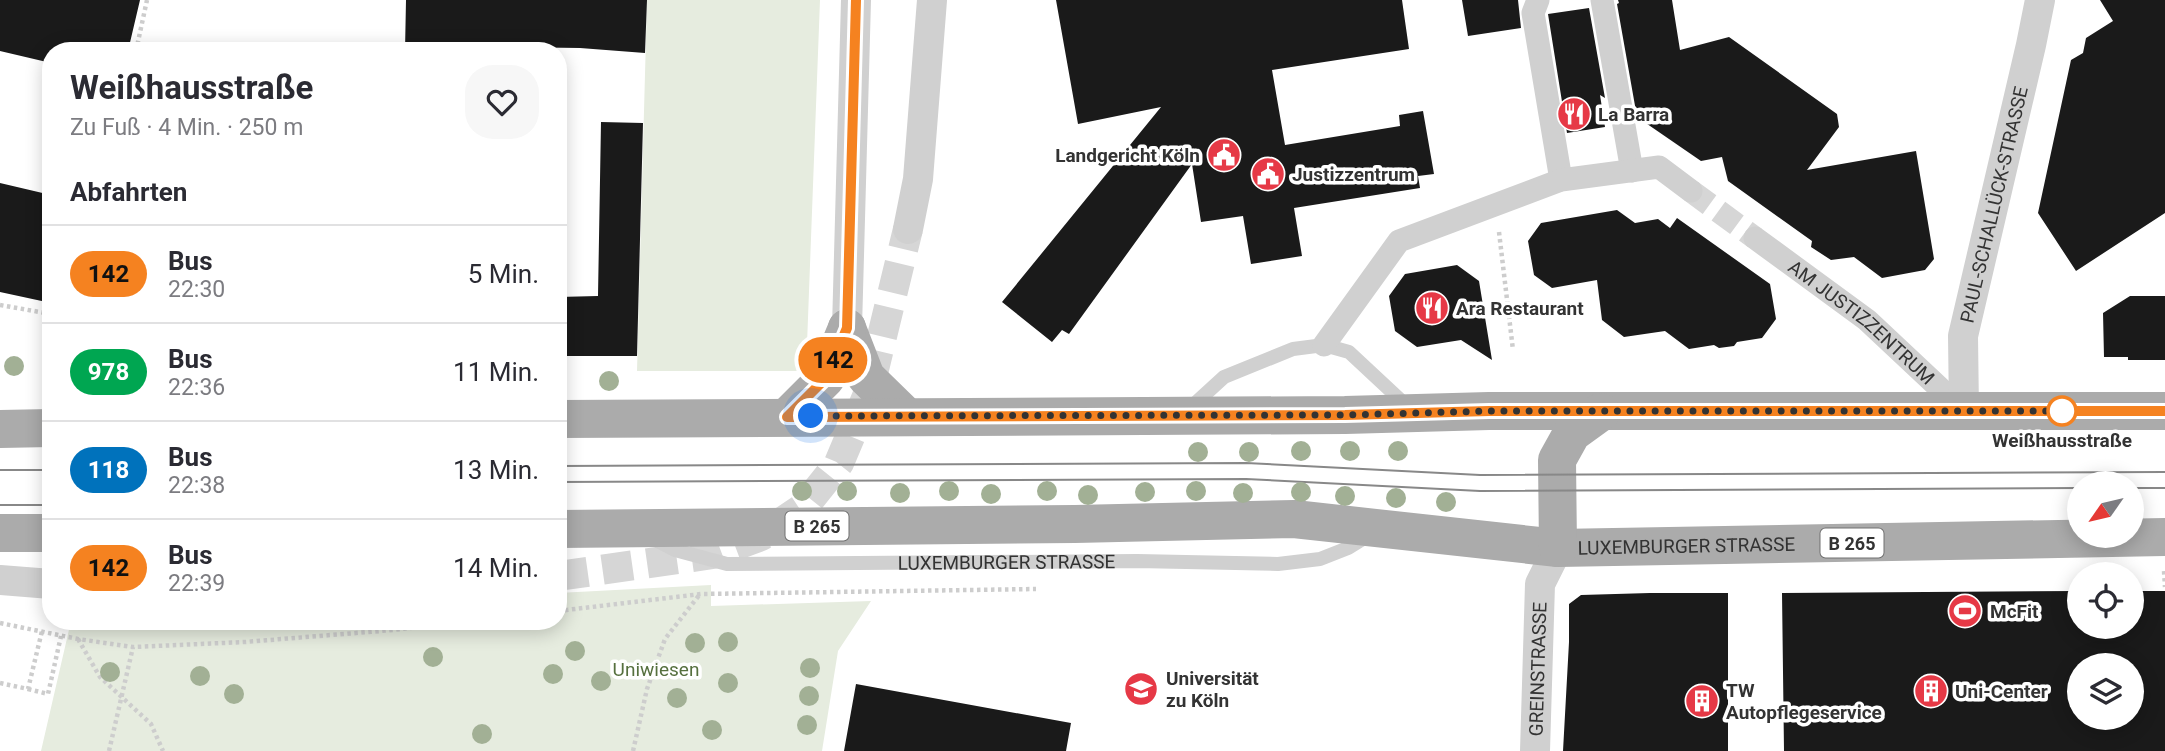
<!DOCTYPE html>
<html lang="de">
<head>
<meta charset="utf-8">
<style>
  body { margin:0; font-family:Roboto,sans-serif; background:#f7f7f7; color:#2b2b33; height:100vh; display:flex; flex-direction:column; font-size:26px; white-space:nowrap }
  * { box-sizing:border-box; margin:0 }
  p { font-size:23px; color:#7c7c81 }
  .icon { flex:none; width:38px; height:38px; fill:none; stroke:currentColor; stroke-width:2; stroke-linecap:round; stroke-linejoin:round }
  .map { position:relative; flex:1; overflow:hidden }
  .sheet { position:absolute; left:42px; top:42px; width:525px; height:588px; display:flex; flex-direction:column; background:#fff; border-radius:28px; box-shadow:0 4px 18px #0003 }
  .sheet>* { flex:none }
  .badge { padding:0 14px; border-radius:23px; font-size:24px; line-height:46px }
  .needle { width:46px; rotate:236deg }
  .tools { position:absolute; left:2067px; top:471px; display:grid; gap:14px }
  .tools a { display:grid; place-items:center; width:77px; height:77px; border-radius:50%; background:#fff; box-shadow:0 4px 18px #0003; font-size:35px }
  .you { position:absolute; width:35px; height:35px; margin:-18px; border:5px solid #fff; border-radius:50%; background:#1a73e8; box-shadow:0 0 0 10px #1a73e833 }
  .map>.badge { position:absolute; translate:-50% -50%; box-shadow:0 0 0 4px #fff }
  h2 { padding:0 28px; font-size:26px; line-height:63px }
  .round { display:grid; place-items:center; flex:none; width:74px; height:74px; border-radius:28px; background:#f7f7f7 }
  .summary { display:flex; align-items:center; justify-content:space-between; height:119px; padding:0 28px }
  h1 { font-size:33px; font-weight:700; line-height:52px }
  ul { padding:0; list-style:none }
  li { display:flex; align-items:center; gap:21px; height:98px; padding:0 28px; border-top:2px solid #e1e1e2 }
  li div { flex:1 }
  li b { display:block; font-size:26px }
  li em { font-style:normal }
  li .badge { min-width:77px; font-weight:700; text-align:center }
  .map>svg:first-child { display:block }
  .green { fill:#e6ecdf }
  .building { fill:#1a1a1a; fill-rule:evenodd }
  .lines { fill:none; stroke-linecap:round; stroke-linejoin:round }
  .pedestrian-tunnel { stroke:#d6d6d6; stroke-width:23; stroke-dasharray:23 11; stroke-linecap:butt }
  .minor-tunnel { stroke:#d6d6d6; stroke-width:30; stroke-dasharray:30 15; stroke-linecap:butt }
  .path { stroke:#cdcdcd; stroke-width:4.5; stroke-dasharray:3.5 3.5; stroke-linecap:butt }
  .service { stroke:#d0d0d0; stroke-width:14 }
  .pedestrian { stroke:#d0d0d0; stroke-width:23 }
  .minor { stroke:#d0d0d0; stroke-width:30 }
  .primary { stroke:#ababab; stroke-width:38 }
  .tram { stroke:#888; stroke-width:2 }
  .tree { fill:#a2b095 }
  .line-casing { stroke:#fff; stroke-width:16 }
  .line { stroke:#f58220; stroke-width:10 }
  .walk { stroke:#333; stroke-width:7; stroke-dasharray:0 12.6 }
  .stop-dot { fill:#fff; stroke:#f58220; stroke-width:3.5 }
  .labels { text-anchor:middle; dominant-baseline:central; stroke-width:7; stroke-linejoin:round; paint-order:stroke }
  .shield { fill:#fff; stroke:#707070; stroke-width:2 }
  .shield-label { font-size:18px; font-weight:bold; fill:#333 }
  .poi-label { font-size:19px; font-weight:bold; fill:#333; stroke:#fff; text-anchor:start }
  .street-label { font-size:19px; fill:#333; stroke:#fff }
  .stop-label { font-size:19px; font-weight:bold; fill:#333; stroke:#fff }
  .park-label { font-size:19px; fill:#56703f; stroke:#fff }
</style>
</head>
<body>
<div class="map">
<svg width="2165" height="751" viewBox="0 0 2165 751">
  <rect width="100%" height="100%" fill="#fff"/>
  <path class="green" d="M647,0h173l-14,371h-169z
    M711,585v21l160,-5 -33,50 -16,100h-781l30,-130h487v-28z"/>
  <path class="building" d="M0,0h140l-12,51h-77v12l-51,-12z
    M406,0h241l-2,53 -65,-5 -135,-2v5h-40z
    M1056,0h346l7,49 -137,21 13,75 115,-19 -1,-11 24,-4 11,63 -16,2 2,12 -126,20 8,48 -51,8 -8,-48 -42,6 -9,-58 -123,170 -7,-4 -10,12 -50,-40 159,-195 -83,17z
    M1462,0h56l3,28 -53,8z
    M1618,0h54l8,50 49,-13 108,77 2,13 -32,43 109,-19 18,108 -9,11 -43,8 -28,-21 -23,3 -20,-13 1,-6 -84,-60 -6,-24 -21,4 -64,-44 -20,-113 2,-1z
    M2100,0h65v213l-89,58 -38,-58 33,-153 12,-7 3,-15 27,-17z
    M1589,8l16,90 -5,-3 5,32 -38,6 -19,-119z
    M601,122l42,1 -6,233h-79v-59l40,-1z
    M0,183l51,12v108l-51,-11z
    M1617,210l18,13 23,-4 12,9 7,-10 93,66 6,35 -14,19 -25,4 -3,4 -15,2 -5,-3 -25,4 -24,-18 -41,6 -22,-17 -5,-40 -45,8 -18,-13 -6,-34 13,-18z
    M1457,265l22,16 13,79 -31,-20 -44,7 -22,-16 -6,-35 16,-22z
    M2130,296h35v64h-37v-3h-24l-1,-44z
    M2079,591v35h53v-35h33v160h-381l-2,-158zM2079,665h53v53h-53z
    M1650,593h78v158h-165l6,-109v-38l12,-9z
    M856,684l215,39 -5,28h-222z"/>
  <g class="lines">
    <path class="pedestrian-tunnel" d="M1691,191l64,47"/>
    <path class="minor-tunnel" d="M558,576l155,-22 48,-18 42,-28 36,-45 29,-69 40,-165"/>
    <path class="path" d="M136,51l11,-51
      M1499,232l14,118
      M0,305l51,9
      M2164,571l1,16
      M558,611l143,-17 335,-5
      M0,623l78,16 55,8 112,-5 148,-12 76,-9
      M78,639l22,38 51,47 12,27
      M0,683l28,6 14,-58
      M28,689l20,5 13,-58
      M109,751l24,-104
      M633,751l14,-62 18,-50 35,-45"/>
    <g class="service">
      <path d="M1189,409l35,-32 69,-28 31,-4 25,7 59,55"/>
      <path id="s1" d="M654,539l21,11 52,14 410,-3 141,3 42,-5 28,-11 21,-13"/>
    </g>
    <g class="pedestrian">
      <path d="M1538,0l-5,13 28,167"/>
      <path d="M1602,0l30,171"/>
      <path id="s2" d="M1755,238l112,82 97,91"/>
      <path d="M1324,345l75,-104 162,-61 98,-13 32,24"/>
    </g>
    <g class="minor">
      <path d="M908,229l10,-50 14,-179"/>
      <path d="M847,328l9,-328"/>
      <path id="s3" d="M1964,411l-1,-75 68,-291 9,-45"/>
      <path d="M0,580l51,4"/>
      <path id="s4" d="M1535,751l5,-167 18,-36"/>
    </g>
    <g class="primary">
      <path d="M847,328l19,49 40,39"/>
      <path d="M787,417l39,-39 21,-50"/>
      <path d="M558,419l787,-4 144,-4h676"/>
      <path d="M0,429l51,-1"/>
      <path id="s5" d="M558,529l517,-5 219,-5 264,29 607,-11"/>
      <path d="M0,533h51"/>
      <path d="M1558,548l-1,-88 15,-27 29,-21"/>
    </g>
    <path class="tram" d="M558,466l688,-3 234,12 685,-3
      M0,470h51
      M558,482l688,-3 234,12 599,-3
      M2132,488h33
      M0,505h51"/>
  </g>
  <g class="tree">
    <circle cx="14" cy="366" r="10"/>
    <circle cx="609" cy="381" r="10"/>
    <circle cx="1301" cy="451" r="10"/>
    <circle cx="1350" cy="451" r="10"/>
    <circle cx="1398" cy="451" r="10"/>
    <circle cx="1198" cy="452" r="10"/>
    <circle cx="1249" cy="452" r="10"/>
    <circle cx="802" cy="491" r="10"/>
    <circle cx="847" cy="491" r="10"/>
    <circle cx="949" cy="491" r="10"/>
    <circle cx="1047" cy="491" r="10"/>
    <circle cx="1196" cy="491" r="10"/>
    <circle cx="1145" cy="492" r="10"/>
    <circle cx="1301" cy="492" r="10"/>
    <circle cx="900" cy="493" r="10"/>
    <circle cx="1243" cy="493" r="10"/>
    <circle cx="991" cy="494" r="10"/>
    <circle cx="1088" cy="495" r="10"/>
    <circle cx="1345" cy="496" r="10"/>
    <circle cx="1396" cy="498" r="10"/>
    <circle cx="1446" cy="502" r="10"/>
    <circle cx="728" cy="642" r="10"/>
    <circle cx="695" cy="643" r="10"/>
    <circle cx="575" cy="651" r="10"/>
    <circle cx="433" cy="657" r="10"/>
    <circle cx="810" cy="668" r="10"/>
    <circle cx="110" cy="672" r="10"/>
    <circle cx="553" cy="674" r="10"/>
    <circle cx="200" cy="676" r="10"/>
    <circle cx="601" cy="681" r="10"/>
    <circle cx="728" cy="683" r="10"/>
    <circle cx="234" cy="694" r="10"/>
    <circle cx="809" cy="696" r="10"/>
    <circle cx="677" cy="698" r="10"/>
    <circle cx="807" cy="725" r="10"/>
    <circle cx="712" cy="730" r="10"/>
    <circle cx="482" cy="734" r="10"/>
  </g>
  <g class="lines">
    <g class="line-casing">
      <path id="line" d="M856,0l-9,328 -21,50 -39,39 558,-2 144,-4h676"/>
    </g>
    <use href="#line" class="line"/>
    <path class="walk" d="M811,416l534,-1 144,-4h577h-4"/>
  </g>
  <defs>
    <g id="restaurant-disc" transform="scale(1.75)"><circle r="9.5" fill="#e63946" stroke="#fff"/><path d="M-5-6h1v4h1v-4h1v4h1v-4h1v5L-1.5 .5V6h-2V.5L-5-1ZM5-6V6H3V1.5H1.5Q1.5-4 5-6Z" fill="#fff"/></g>
    <g id="civic-disc" transform="scale(1.75)"><circle r="9.5" fill="#e63946" stroke="#fff"/><path d="M-.6-6.5H3V-4.5H.6V-3L4-1V1h2V6H-6V1h2V-1L-.6-3ZM-1.2 2.5V6h2.4V2.5Z" fill="#fff"/></g>
    <g id="stadium-disc" transform="scale(1.75)"><circle r="9.5" fill="#e63946" stroke="#fff"/><path d="M0-5a6.5 5 0 1 0 0 10a6.5 5 0 1 0 0-10ZM-3.5-1.8h7v3.6h-7Z" fill="#fff"/></g>
    <g id="university-disc" transform="scale(1.75)"><circle r="9.5" fill="#e63946" stroke="#fff"/><path d="M0-5L7-2L0 1L-7-2ZM-4 1L0 2.5L4 1V4Q0 6-4 4Z" fill="#fff"/></g>
    <g id="building-disc" transform="scale(1.75)"><circle r="9.5" fill="#e63946" stroke="#fff"/><path d="M-4-6H4V6H1V3H-1V6H-4ZM-2.5-4.3h1.7v1.8h-1.7ZM.8-4.3h1.7v1.8H.8ZM-2.5-1h1.7V.8h-1.7ZM.8-1h1.7V.8H.8Z" fill="#fff"/></g>
  </defs>
  <g fill-rule="evenodd">
    <use href="#restaurant-disc" x="1574" y="114"/>
    <use href="#civic-disc" x="1224" y="155"/>
    <use href="#civic-disc" x="1268" y="174"/>
    <use href="#restaurant-disc" x="1432" y="308"/>
    <use href="#stadium-disc" x="1965" y="611"/>
    <use href="#university-disc" x="1141" y="689"/>
    <use href="#building-disc" x="1931" y="691"/>
    <use href="#building-disc" x="1702" y="701"/>
  </g>
  <circle class="stop-dot" cx="2062" cy="411" r="14"/>
  <g class="labels">
    <g class="shield">
      <rect x="785.5" y="511.5" width="63" height="29" rx="5"/>
      <rect x="1820.5" y="528.5" width="63" height="29" rx="5"/>
    </g>
    <g class="shield-label">
      <text x="817" y="526">B 265</text>
      <text x="1852" y="543">B 265</text>
    </g>
    <g class="poi-label">
      <text x="1598" y="114">La Barra</text>
      <text x="1200" y="155" text-anchor="end">Landgericht Köln</text>
      <text x="1292" y="174">Justizzentrum</text>
      <text x="1456" y="308">Ara Restaurant</text>
      <text x="1990" y="611">McFit</text>
      <text x="1166" y="678">Universität<tspan x="1166" dy="22">zu Köln</tspan></text>
      <text x="1726" y="690">TW<tspan x="1726" dy="22">Autopflegeservice</tspan></text>
      <text x="1955" y="691">Uni-Center</text>
    </g>
    <g class="street-label">
      <text stroke="none"><textPath href="#s3" startOffset="210">PAUL-SCHALLÜCK-STRASSE</textPath></text>
      <text stroke="none"><textPath href="#s2" startOffset="136">AM JUSTIZZENTRUM</textPath></text>
      <text stroke="none"><textPath href="#s5" startOffset="1130">LUXEMBURGER STRASSE</textPath></text>
      <text stroke="none"><textPath href="#s1" startOffset="357">LUXEMBURGER STRASSE</textPath></text>
      <text stroke="none"><textPath href="#s4" startOffset="82">GREINSTRASSE</textPath></text>
    </g>
    <g class="stop-label">
      <text x="2062" y="440">Weißhausstraße</text>
    </g>
    <g class="park-label">
      <text x="656" y="669">Uniwiesen</text>
    </g>
  </g>
</svg>
<div class="tools">
<a><svg class="needle" viewBox="-14 -14 28 28"><path d="M0-13l5 13h-10z" fill="#e53935"/><path d="M0 13l5-13h-10z" fill="#7c7c81"/></svg></a>
<a><svg class="icon" aria-label="locate" viewBox="0 0 24 24"><circle cx="12" cy="12" r="6"/><path d="M12 2v4M12 18v4M2 12h4M18 12h4"/></svg></a>
<a><svg class="icon" aria-label="layers" viewBox="0 0 24 24"><path d="M12 4l9 5-9 5-9-5zM3 14l9 5 9-5"/></svg></a>
</div>
<div class="you" style="left:811px;top:416px"></div>
<b class="badge" style="left:833px;top:360px;background:#f58220;color:#111">142</b>
<section class="sheet">
<div class="summary"><div><h1>Weißhausstraße</h1><p>Zu Fuß · 4 Min. · 250 m</p></div><a class="round"><svg class="icon" aria-label="heart" viewBox="0 0 24 24"><path d="M12 20l-8-8c-3-5 5-10 8-4 3-6 11-1 8 4z"/></svg></a></div>
<h2>Abfahrten</h2>
<ul>
<li><span class="badge" style="background:#f58220;color:#111">142</span><div><b>Bus</b><p>22:30</p></div><em>5 Min.</em></li>
<li><span class="badge" style="background:#00a651;color:#fff">978</span><div><b>Bus</b><p>22:36</p></div><em>11 Min.</em></li>
<li><span class="badge" style="background:#0072bc;color:#fff">118</span><div><b>Bus</b><p>22:38</p></div><em>13 Min.</em></li>
<li><span class="badge" style="background:#f58220;color:#111">142</span><div><b>Bus</b><p>22:39</p></div><em>14 Min.</em></li>
</ul>
</section>
</div>
</body>
</html>
